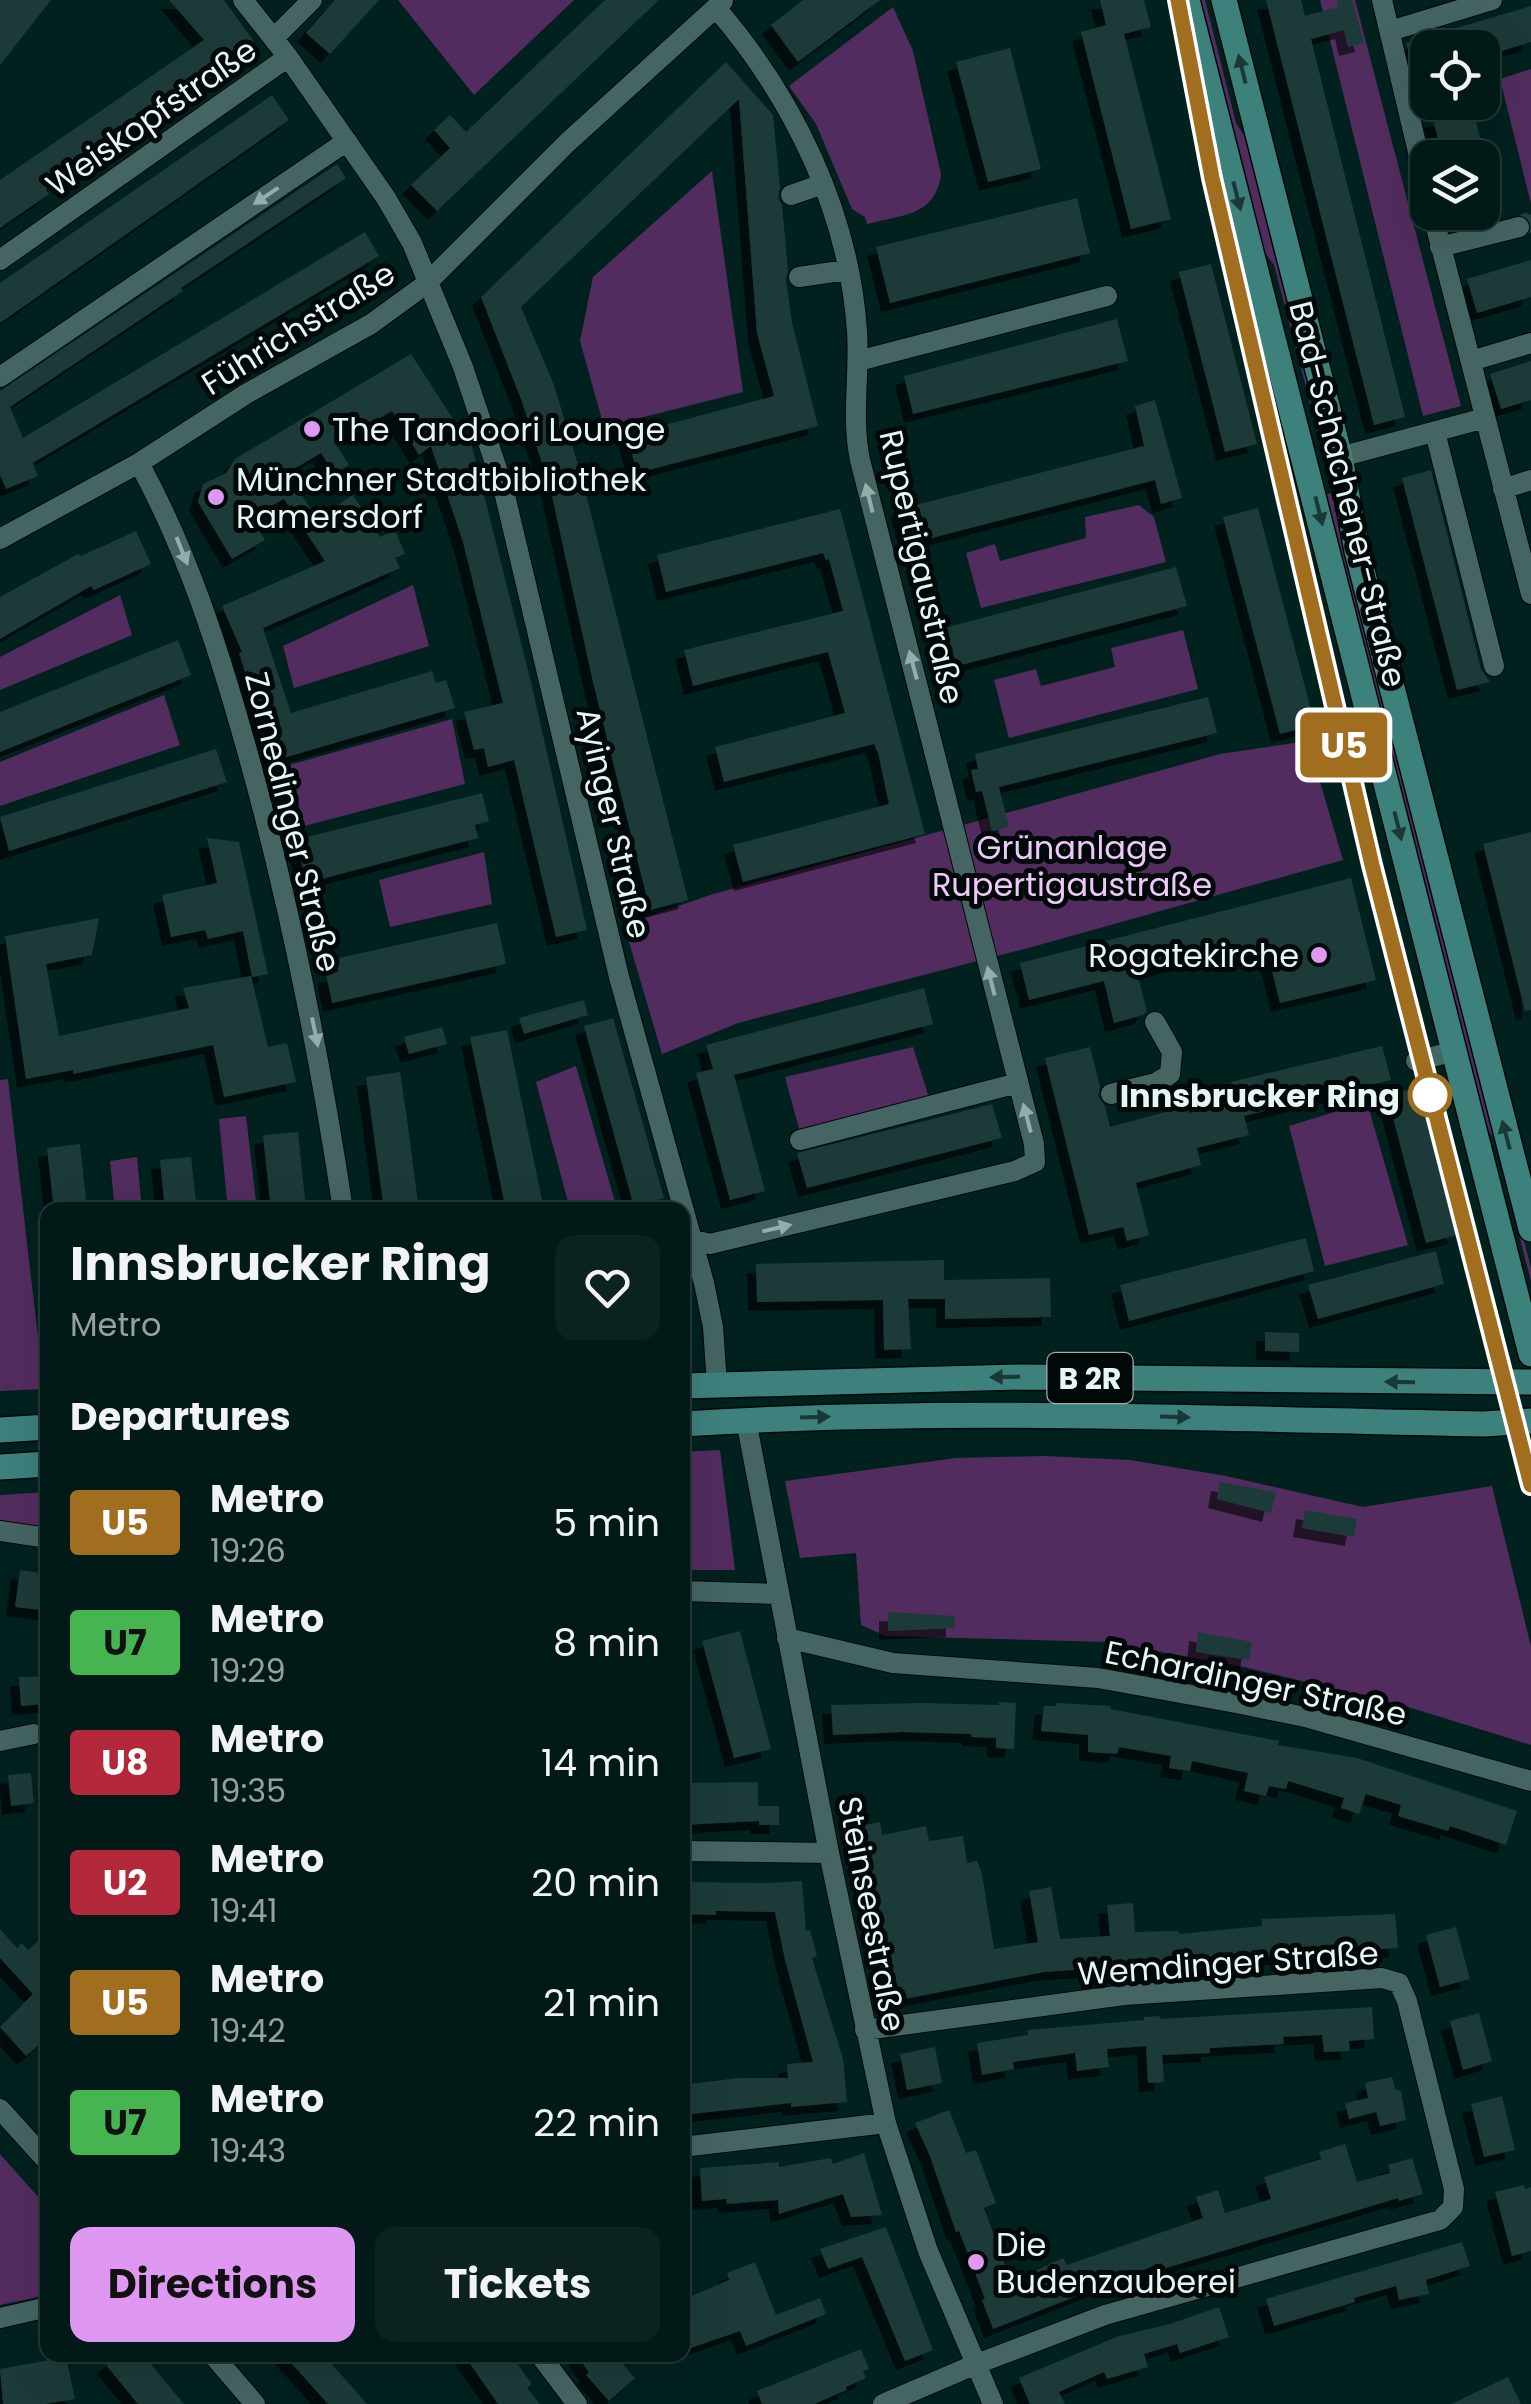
<!DOCTYPE html>
<html lang="en">
<head>
<meta charset="utf-8">
<style>
  body { margin:0; font-family:Poppins,sans-serif; background:#0b2220; color:#f1f3f6; height:100vh; display:flex; flex-direction:column; font-size:38px; white-space:nowrap }
  * { box-sizing:border-box; margin:0 }
  p { font-size:32px; color:#96a0a1 }
  .icon { flex:none; width:55px; height:55px; fill:none; stroke:currentColor; stroke-width:2; stroke-linecap:round; stroke-linejoin:round }
  .map { position:relative; flex:1; overflow:hidden }
  .side { position:absolute; left:40px; top:1202px; width:650px; height:1160px; display:flex; flex-direction:column; background:#011917; border-radius:20px; box-shadow:0 10px 40px #0002,0 0 0 2px #233836 }
  .side>* { flex:none }
  .badge { padding:0 20px; border-radius:8px; font-size:35px; line-height:65px }
  .tools { position:absolute; left:1410px; top:30px; display:grid; gap:20px }
  .tools a { display:grid; place-items:center; width:90px; height:90px; border-radius:20px; background:#011917; box-shadow:0 10px 40px #0002,0 0 0 2px #233836; font-size:50px }
  .map>.badge { position:absolute; translate:-50% -50%; box-shadow:0 0 0 5px #fff }
  h2 { padding:0 30px; font-size:38px; line-height:90px }
  .round { display:grid; place-items:center; flex:none; width:105px; height:105px; border-radius:20px; background:#0b2220 }
  .overview { display:flex; align-items:center; justify-content:space-between; height:170px; padding:0 30px }
  h1 { font-size:48px; font-weight:700; line-height:75px }
  .cta { display:flex; gap:20px; margin-top:auto; padding:20px 30px }
  .cta a { flex:1; height:115px; border-radius:20px; background:#de98f2; color:#111; font-size:40px; font-weight:700; line-height:115px; text-align:center }
  .cta a+a { background:#0b2220; color:#f1f3f6 }
  ul { padding:0; list-style:none }
  li { display:flex; align-items:center; gap:30px; height:120px; padding:0 30px }
  li div { flex:1 }
  li b { display:block; font-size:38px }
  li em { font-style:normal }
  li .badge { min-width:110px; font-weight:700; text-align:center }
  .map>svg:first-child { display:block }
  .green { fill:#532c5f }
  .building { fill:#1a3b39; filter:url(#shadow) }
  .lines { fill:none; stroke-linecap:round; stroke-linejoin:round }
  .minor-tunnel { stroke:#23413f; stroke-width:20; stroke-dasharray:20 10; stroke-linecap:butt }
  .minor-casing { stroke:#000908; stroke-width:22 }
  .major-casing { stroke:#000908; stroke-width:28 }
  .minor { stroke:#456562; stroke-width:20 }
  .major { stroke:#3d817c; stroke-width:25 }
  .oneway { fill:#193836 }
  .oneway2 { fill:#95aeab }
  .line-casing { stroke:#fff; stroke-width:22 }
  .line { stroke:#a06e1e; stroke-width:15 }
  .poi-dot { fill:#de98f2; stroke:#010808; stroke-width:4 }
  .stop-dot { fill:#fff; stroke:#a06e1e; stroke-width:5 }
  .labels { text-anchor:middle; dominant-baseline:central; stroke-width:10; stroke-linejoin:round; paint-order:stroke }
  .shield { fill:#010808; stroke:#a1afad; stroke-width:2.5 }
  .shield-label { font-size:30px; font-weight:bold; fill:#e5f6f4 }
  .street-label { font-size:32px; fill:#e5f6f4; stroke:#010808 }
  .poi-label { font-size:32px; fill:#e5f6f4; stroke:#010808; text-anchor:start }
  .park-label { font-size:32px; fill:#eec8f9; stroke:#010808 }
  .stop-label { font-size:32px; font-weight:bold; fill:#e5f6f4; stroke:#010808; text-anchor:end }
</style>
</head>
<body>
<div class="map">
<svg width="1531" height="2404" viewBox="0 0 1531 2404">
  <defs>
    <filter id="shadow"><feDropShadow dx="-9" dy="9" stdDeviation="0" flood-color="#0009"/></filter>
  </defs>
  <rect width="100%" height="100%" fill="#01211f"/>
  <path class="green" d="M398,0h176l-100,95z
    M1199,0h6l31,123 15,23 76,298h-6l-47,-179 -11,-15z
    M1320,0h35l106,406 -38,10z
    M893,7l20,44 28,123c-5,42 -39,41 -74,50l-2,-7 -13,-8 -36,-85 -27,-38z
    M1531,69v135l-31,-125z
    M712,171l31,221 -139,35 -24,-86 13,-64z
    M1335,492l196,776v13l-37,-142 -9,-14 -160,-630z
    M1139,505l15,12 12,45 -185,46 -15,-55 29,-9 5,17 86,-23 -1,-21z
    M413,585l16,61 -135,42 -11,-42z
    M120,595l12,40 -132,55v-33z
    M1183,630l15,59 -189,49 -15,-58 42,-11 5,17 74,-19 -4,-19z
    M164,695l16,50 -180,61v-44z
    M452,719l13,65 -161,42 -15,-61z
    M1308,741l35,119 -311,87 -294,76 -76,31 -38,-129 86,-30 510,-141z
    M484,852l8,52 -102,23 -11,-47z
    M913,1047l19,60 -130,33 -17,-63z
    M576,1066l39,136h-47l-32,-120z
    M8,1079l36,310 -44,2v-311z
    M1367,1102l41,143 -83,21 -36,-140z
    M246,1116l11,94h-29l-9,-91z
    M137,1157l5,53h-27l-5,-49z
    M720,1450l15,120h-52v-118z
    M1044,1456l86,4 96,16 137,31 129,-21 39,161v98l-129,-40 -158,-38 -137,-25 -221,-6 -25,-11 -5,-72 -56,5 -15,-77 171,-23z
    M47,1492v37l-47,-5v-29z
    M0,2154l48,54 -1,87 -47,10z"/>
  <path class="building" d="M0,0h51l-51,65z
    M169,0h55l34,47 -194,129 -18,14 3,4 -49,34v-48l204,-140z
    M335,0h44l-49,54 -24,-21z
    M605,0h54l-222,211 -26,-26 39,-37 -16,-18 16,-15 16,17z
    M803,0h77l-82,62 -27,-37z
    M1100,0h44l7,27 -27,7 47,185 -40,10 -50,-197 25,-7z
    M1266,0h35l4,16 33,-9 -1,-7h15l12,43 -16,4 -4,-17 -33,9 94,378 -31,8z
    M1531,6v36l-49,15v-9h-54v46h-5l-17,-51z
    M1010,48l31,121 -53,13 -32,-120z
    M726,62l47,53 7,72 -2,11 4,7 6,65 -2,10 6,42 26,104 -181,47 -10,-38 147,-39 -17,-63 -18,-234 -218,208 33,78 28,93 106,422 -38,10 -57,-228 -43,-195 -29,-88 -40,-102z
    M272,95l17,25 -289,203v-40z
    M1473,109l12,49h-42l-10,-39z
    M337,164l9,14 -165,110 2,3 -173,116 13,31 342,-206 14,24 -346,207 5,13 -32,13 -6,-14v-84z
    M1482,169h6l13,48 -19,5z
    M1077,198l13,55 -200,50 -14,-56z
    M1531,260v37l-54,16 -10,-34z
    M1211,264l46,180 -32,8 -46,-180z
    M1117,319l11,42 -215,53 -9,-38z
    M411,354l44,68 10,-3 67,267 55,244 -31,7 -42,-177 -26,7 -4,-19 -10,2 -10,-38 39,-9 -40,-161 -32,-96 -12,9 -27,-44 -56,33 13,21 -15,9 -13,-21 -34,20 30,45 36,-23 27,42 15,-7 10,24 -10,4 5,10 -137,60 28,85 141,-42 4,12 10,-3 9,28 -182,53 -34,-108 3,-1 -20,-46 103,-45 -41,-62 -33,18 14,23 -33,19 -34,-57 5,-18 23,-11 9,-14z
    M1531,361v39l-30,9 -11,-35z
    M1155,400l27,98 -21,6 -6,-24 -246,64 -9,-35 244,-63 -9,-40z
    M1431,470l50,199 9,13 -33,8 -55,-212z
    M1258,508l57,217 -35,9 -57,-217z
    M840,509l85,325 -182,48 -10,-37 156,-41 -11,-51 -4,-9 -150,38 -9,-35 130,-34 -17,-61 -135,34 -9,-36 159,-39 -14,-52 -3,1 -3,-7 -157,39 -9,-37z
    M136,531l15,33 -57,26 -3,-4 -91,53v-42l78,-43 3,2z
    M1176,567l11,39 -241,63 -6,-22 8,-3 -4,-16z
    M178,640l13,35 -191,77v-40z
    M1208,697l9,36 -218,54 10,40 -17,4 -10,-40 -6,1 -5,-22 7,-1 -3,-15z
    M216,749l11,33 -218,69 -9,-34z
    M482,793l7,28 -14,4 3,13 -164,43 -4,-14 -7,2 -8,-29z
    M1531,832v178l-6,1 -42,-167z
    M207,838l32,4 29,132 -16,3 -9,-46 -35,8 -3,-9 -34,7 -9,-42 55,-12z
    M1351,878l25,102 -96,23 -13,-52 -31,8 -3,-10 -96,24 10,38 -4,4 -29,8 -10,-42 -75,19 -9,-37z
    M99,918l-7,37 -46,9 13,72 130,-28 -6,-20 68,-12 17,71 19,-4 9,39 -72,15 -11,-52 -140,29v-4l-47,9 -21,-143z
    M497,923l9,41 -174,39 -6,-29 12,-2 -3,-13z
    M924,988l9,36 -199,51 31,116 -35,9 -34,-127 17,-4 -7,-24z
    M584,1000l4,15 -64,19 -5,-16z
    M613,1018l51,180 -30,9 -50,-181z
    M442,1027l5,17 -38,10 -5,-17z
    M507,1030l14,68 23,112h-38l-36,-173z
    M1382,1046l9,34 -147,36 5,19 -52,13 4,17 -65,18 13,52 -22,6 -4,-14 -34,8 -44,-177 45,-11 10,39 -2,10 7,10 5,21 77,-21 2,7 46,-11 -4,-20z
    M400,1072l7,47 12,91h-35l-18,-133z
    M1418,1087l39,148 -31,8 -39,-148z
    M992,1104l10,34 -195,50 -10,-35z
    M298,1132l8,78h-35l-8,-75z
    M80,1144l7,66h-33l-7,-62z
    M191,1157l6,53h-32l-5,-50z
    M1306,1238l8,33 -185,50 -9,-36z
    M1436,1251l8,33 -126,35 -10,-34z
    M944,1260v20l106,-2 1,39 -106,2v-20h-37l3,50 -27,1 -1,-50 -126,2 -1,-38z
    M1265,1332l34,1v19l-34,-1z
    M1220,1482l56,10 -5,21 -54,-14z
    M1305,1510l52,9 -3,18 -52,-9z
    M20,1570l28,4v37l-33,-4z
    M888,1612l67,4v12l-67,3z
    M740,1631l31,118 -37,9 -32,-117z
    M1198,1632l54,10 -3,18 -53,-8z
    M48,1676v28l-27,2 -2,-29z
    M999,1702l17,1 -2,46 -18,-1v-10l-25,-1v-3l-68,-2 -70,3 -2,-30 91,-2 77,2z
    M1056,1703l55,3 -1,3 169,32 -1,4 79,13 160,53 -11,34 -56,-19 -2,5 -50,-15 3,-11 -35,-11 -7,20 -18,-6 3,-10 -56,-17 -2,8 -17,-3 -3,10 -22,-5 4,-18 -56,-12 -2,10 -21,-3 2,-12 -52,-9 -2,7 -29,-2v-17l-47,-4 3,-25h12z
    M31,1773l3,30 -23,3 -3,-31z
    M758,1782v24h21v19h-20v-4l-77,4v-42z
    M880,1822l2,13 44,-9 3,15 34,-5 4,27 10,-2 5,13 12,75 44,-7 -9,-51 22,-4 9,52 50,-3 -3,-31 26,-2 2,29 43,-1 1,3 83,-8v-7l133,-5 3,34 -354,24 -155,30 -7,-38 3,-1 -13,-50 5,-1 -10,-32 -2,1 -13,-53z
    M802,1881l4,50 4,-1 7,26 -5,2 31,101 4,43 -56,5v-4l-99,11 -3,-30 50,-6h49l-1,-14 26,-2 -28,-102 -10,-48 -59,-1v4l-34,-1v-32l87,1z
    M1456,1927l14,52 -30,8 -14,-52z
    M0,1929l17,19 5,-5 6,7 20,-17v104l-22,19 -26,-29 33,-33 -33,-36z
    M1372,2007l2,32 -25,2 1,10 -26,1 -2,-17 -39,2 1,7 -74,4v5l-48,2 2,27 -16,1 -2,-37 -39,3 2,18 -32,4 -2,-18 -62,9 1,7 -32,6 -5,-32 51,-8 -1,-5 117,-10v-3l16,-1v3z
    M1479,2013l13,48 -29,9 -13,-49z
    M935,2047l7,36 -35,7 -7,-36z
    M1392,2077l3,12 6,2 5,29 -26,6 -4,-14 -27,7 -4,-16 23,-5 -3,-15z
    M1502,2096l13,54 -31,7 -13,-53z
    M949,2110l17,43 10,-3 20,53 -12,5 27,74 52,-24 4,7 136,-47 -7,-21 22,-7 7,23 46,-14 -7,-22 57,-18 -2,-7 26,-8 12,38 33,-9 -2,-8 24,-7 11,36 -24,7 -1,-3 -235,71 -2,-6 -168,66 -11,-29 3,-1 -26,-68 -3,1 -26,-76 -15,-33z
    M864,2153l18,62 -31,2 -8,-23 -64,20 -1,-14 -51,4 -1,-5 -24,2 -2,-33 79,-6v5l52,-9 2,6z
    M1524,2185l1,4 6,-2v64l-19,5 -17,-64z
    M886,2227l47,123 -28,11 -43,-104 -34,12 -8,-20z
    M1462,2242l8,24 -44,14 3,14 -30,6 -3,-14 -42,12 1,4 -81,24 -8,-27z
    M755,2262l21,53 44,-17 6,16 -80,32 -6,-15 -58,20v-51l47,-20 -2,-7z
    M1219,2307l10,30 -49,16 -3,-9 -33,10 4,13 -41,12 -3,-7 -45,20 6,12h-35l-11,-26 97,-41 54,-13z
    M861,2349l8,20 -6,2 3,7 -20,9 1,3 -33,14h-52l-5,-13z
    M118,2355h25l41,49h-46l-32,-39z
    M284,2355h40l43,49h-39z
    M464,2355h47l21,29 -5,4 13,16h-42z
    M577,2355h38l20,23 -26,23 -23,-26 3,-2z
    M66,2357l9,42 -30,5h-42l-3,-35z
    M1508,2377l13,27h-70z"/>
  <g class="lines">
    <path class="minor-tunnel" d="M1519,227l12,-6 -2,-9"/>
    <g class="minor-casing">
      <path id="minor" d="M243,0l45,57 98,141 26,45 51,124 40,120 116,490 85,306 9,44 4,57
        M1382,0l46,194
        M1390,31l102,-31
        M274,38l38,-38
        M791,195l32,-11
        M1432,212l99,382
        M1440,247l79,-20
        M0,260l288,-203
        M799,277l48,-7
        M858,361l249,-65
        M1471,361l60,-18
        M0,377l347,-236
        M1435,432l59,234
        M1340,457l145,-39
        M139,463c48,88 78,181 105,277 44,155 75,311 99,470
        M1503,489l28,-9
        M0,539l139,-76 107,-69 125,-70 55,-40 142,-142 155,-141
        M1416,1061l39,-10
        M1111,1094l45,-11 14,-9 2,-22 -17,-30
        M800,1140l218,-57
        M682,1237l28,7 305,-73 20,-9 -1,-18 -174,-684c-9,-43 0,-86 -3,-129 -8,-119 -64,-234 -141,-323
        M746,1420l83,433 57,270 42,128 65,153
        M0,1531l48,7
        M682,1591l95,3
        M787,1638l106,25 205,15 138,25 69,14 226,64
        M0,1741l34,-7
        M682,1851l147,2
        M865,2030l259,-35 258,-17 17,5 8,18 47,188 -1,18 -13,13 -335,95 -131,50 -91,39
        M0,2109l48,53
        M682,2147l204,-24
        M0,2318l48,-11
        M213,2355l42,49
        M540,2355l37,49"/>
    </g>
    <g class="major-casing">
      <path id="major" d="M1187,0l344,1354
        M1224,0l116,457 17,94 174,678
        M682,1386l339,-9 510,5
        M682,1424c268,-17 534,-5 802,0l47,-3
        M0,1430l48,-3
        M0,1467l48,-3"/>
    </g>
    <use href="#minor" class="minor"/>
    <use href="#major" class="major"/>
  </g>
  <defs><path id="oneway-solid" d="M-6-.8H1V-3.2L6.5 0L1 3.2V.8H-6Z" transform="scale(2.5)"/></defs>
  <g class="oneway">
    <use href="#oneway-solid" transform="translate(1242 69) rotate(-104)"/>
    <use href="#oneway-solid" transform="translate(1237 196) rotate(76)"/>
    <use href="#oneway-solid" transform="translate(1319 511) rotate(76)"/>
    <use href="#oneway-solid" transform="translate(1398 826) rotate(76)"/>
    <use href="#oneway-solid" transform="translate(1506 1135) rotate(-105)"/>
    <use href="#oneway-solid" transform="translate(1005 1377) rotate(179)"/>
    <use href="#oneway-solid" transform="translate(1400 1382) rotate(-179)"/>
    <use href="#oneway-solid" transform="translate(815 1417) rotate(-2)"/>
    <use href="#oneway-solid" transform="translate(1175 1417) rotate(2)"/>
  </g>
  <g class="oneway2">
    <use href="#oneway-solid" transform="translate(266 196) rotate(146)"/>
    <use href="#oneway-solid" transform="translate(869 498) rotate(-104)"/>
    <use href="#oneway-solid" transform="translate(182 551) rotate(68)"/>
    <use href="#oneway-solid" transform="translate(913 665) rotate(-105)"/>
    <use href="#oneway-solid" transform="translate(991 981) rotate(-104)"/>
    <use href="#oneway-solid" transform="translate(315 1032) rotate(78)"/>
    <use href="#oneway-solid" transform="translate(1027 1118) rotate(-105)"/>
    <use href="#oneway-solid" transform="translate(777 1228) rotate(-13)"/>
  </g>
  <g class="lines">
    <g class="line-casing">
      <path id="line" d="M1178,0l34,178 160,687 159,620"/>
    </g>
    <use href="#line" class="line"/>
  </g>
  <g class="poi-dot">
    <circle cx="312" cy="429" r="10"/>
    <circle cx="216" cy="497" r="10"/>
    <circle cx="1319" cy="955" r="10"/>
    <circle cx="976" cy="2262" r="10"/>
  </g>
  <circle class="stop-dot" cx="1430" cy="1095" r="20"/>
  <g class="labels">
    <rect class="shield" x="1047.5" y="1353" width="85" height="50" rx="8"/>
    <g class="shield-label">
      <text x="1090" y="1378">B 2R</text>
    </g>
    <g class="street-label">
      <text transform="translate(151 117) rotate(-35)">Weiskopfstraße</text>
      <text transform="translate(298 328) rotate(-32)">Führichstraße</text>
      <text transform="translate(1348 494) rotate(76)">Bad-Schachener-Straße</text>
      <text transform="translate(922 567) rotate(77)">Rupertigaustraße</text>
      <text transform="translate(293 822) rotate(76)">Zornedinger Straße</text>
      <text transform="translate(614 823) rotate(77)">Ayinger Straße</text>
      <text transform="translate(1256 1683) rotate(12)">Echardinger Straße</text>
      <text transform="translate(872 1914) rotate(79)">Steinseestraße</text>
      <text transform="translate(1228 1963) rotate(-4)">Wemdinger Straße</text>
    </g>
    <g class="poi-label">
      <text x="332" y="429">The Tandoori Lounge</text>
      <text x="236" y="479">Münchner Stadtbibliothek<tspan x="236" dy="37">Ramersdorf</tspan></text>
      <text x="1299" y="955" text-anchor="end">Rogatekirche</text>
      <text x="996" y="2244">Die<tspan x="996" dy="37">Budenzauberei</tspan></text>
    </g>
    <g class="park-label">
      <text x="1072" y="847">Grünanlage<tspan x="1072" dy="37">Rupertigaustraße</tspan></text>
    </g>
    <g class="stop-label">
      <text x="1400" y="1095">Innsbrucker Ring</text>
    </g>
  </g>
</svg>
<div class="tools">
<a><svg class="icon" aria-label="locate" viewBox="0 0 24 24"><circle cx="12" cy="12" r="6"/><path d="M12 2v4M12 18v4M2 12h4M18 12h4"/></svg></a>
<a><svg class="icon" aria-label="layers" viewBox="0 0 24 24"><path d="M12 4l9 5-9 5-9-5zM3 14l9 5 9-5"/></svg></a>
</div>
<b class="badge" style="left:1344px;top:745px;background:#a06e1e;color:#fff">U5</b>
<section class="side">
<div class="overview"><div><h1>Innsbrucker Ring</h1><p>Metro</p></div><a class="round"><svg class="icon" aria-label="heart" viewBox="0 0 24 24"><path d="M12 20l-8-8c-3-5 5-10 8-4 3-6 11-1 8 4z"/></svg></a></div>
<h2>Departures</h2>
<ul>
<li><span class="badge" style="background:#a06e1e;color:#fff">U5</span><div><b>Metro</b><p>19:26</p></div><em>5 min</em></li>
<li><span class="badge" style="background:#46b450;color:#111">U7</span><div><b>Metro</b><p>19:29</p></div><em>8 min</em></li>
<li><span class="badge" style="background:#b4283c;color:#fff">U8</span><div><b>Metro</b><p>19:35</p></div><em>14 min</em></li>
<li><span class="badge" style="background:#b4283c;color:#fff">U2</span><div><b>Metro</b><p>19:41</p></div><em>20 min</em></li>
<li><span class="badge" style="background:#a06e1e;color:#fff">U5</span><div><b>Metro</b><p>19:42</p></div><em>21 min</em></li>
<li><span class="badge" style="background:#46b450;color:#111">U7</span><div><b>Metro</b><p>19:43</p></div><em>22 min</em></li>
</ul>
<div class="cta"><a>Directions</a><a>Tickets</a></div>
</section>
</div>
</body>
</html>
